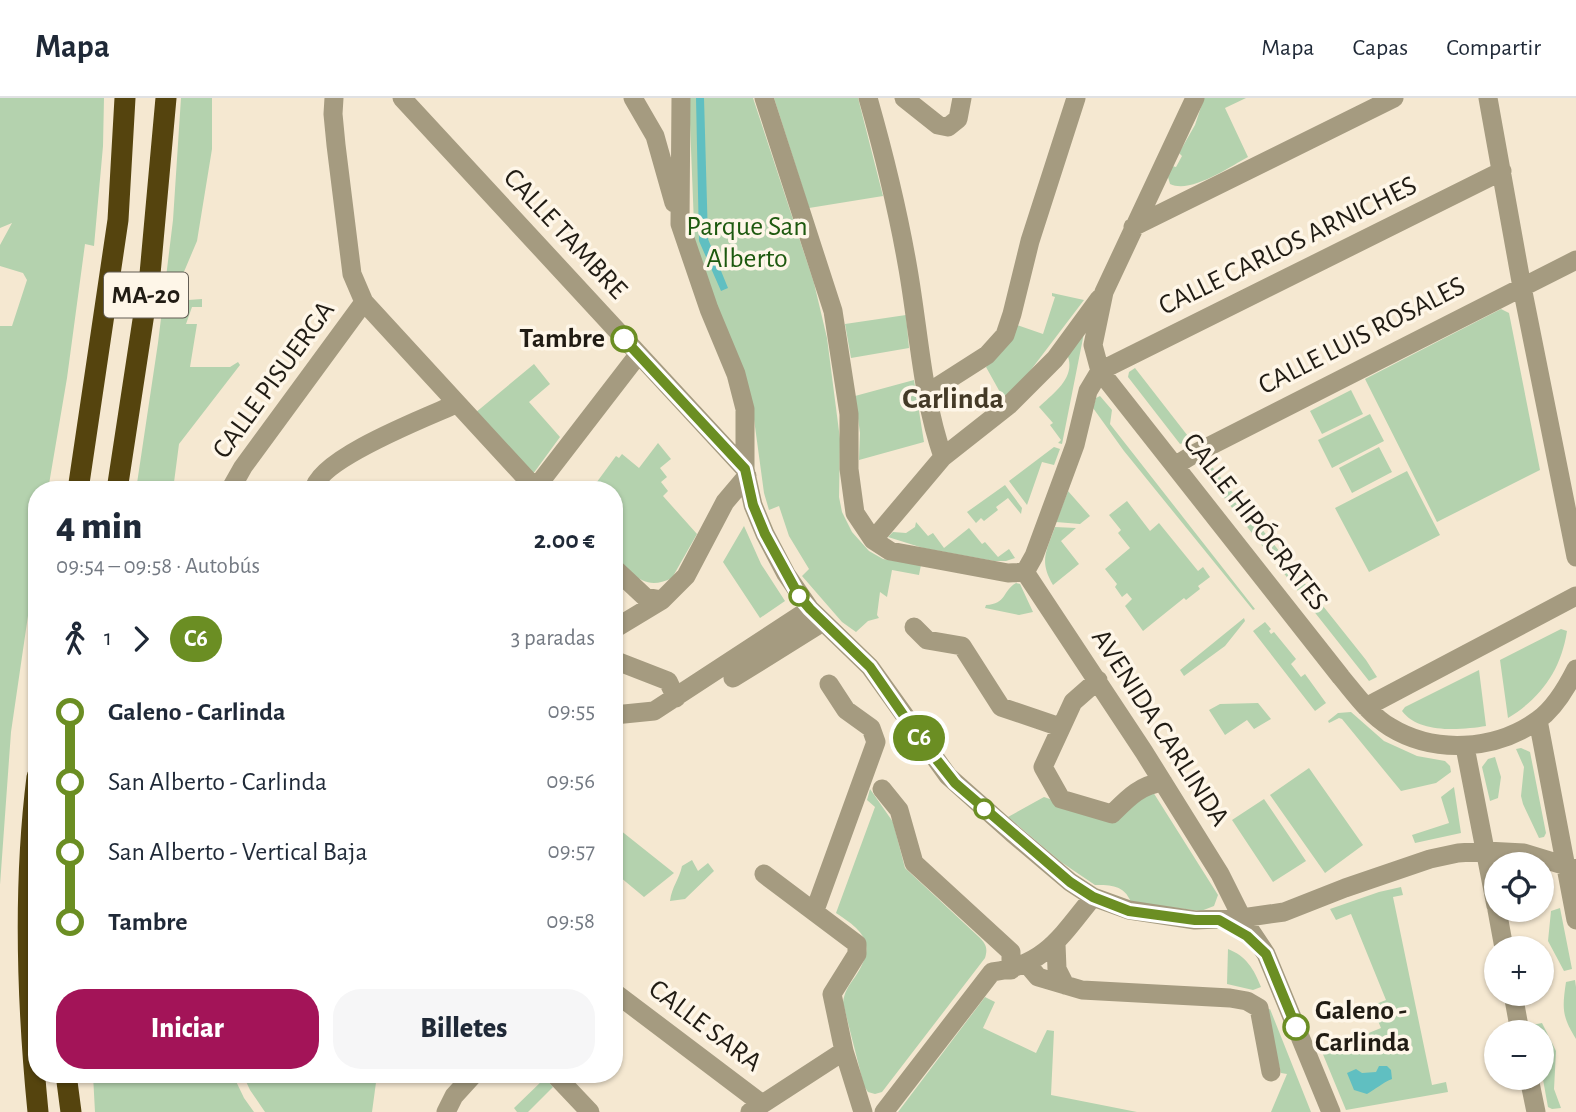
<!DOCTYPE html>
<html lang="es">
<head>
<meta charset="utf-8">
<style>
  body { margin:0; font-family:"Alegreya Sans",sans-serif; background:#f6f6f7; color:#1f2937; height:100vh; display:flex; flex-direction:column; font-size:26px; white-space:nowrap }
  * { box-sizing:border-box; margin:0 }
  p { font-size:23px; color:#747a83 }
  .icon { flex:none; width:38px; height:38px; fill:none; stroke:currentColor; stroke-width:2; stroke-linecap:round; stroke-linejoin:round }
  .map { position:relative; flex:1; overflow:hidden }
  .sheet { position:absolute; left:28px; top:383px; width:595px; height:602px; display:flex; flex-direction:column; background:#fff; border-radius:28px; box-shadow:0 2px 5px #0004 }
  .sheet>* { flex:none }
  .badge { padding:0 14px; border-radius:23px; font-size:24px; line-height:46px }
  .controls { position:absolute; left:1484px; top:754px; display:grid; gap:14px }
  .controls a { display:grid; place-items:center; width:70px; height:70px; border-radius:50%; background:#fff; box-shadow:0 2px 5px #0004; font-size:35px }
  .map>.badge { position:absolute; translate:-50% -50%; box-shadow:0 0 0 4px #fff }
  .legs { display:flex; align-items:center; gap:10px; height:77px; padding:0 28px; font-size:23px }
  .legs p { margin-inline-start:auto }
  .head { display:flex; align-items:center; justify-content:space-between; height:119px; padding:0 28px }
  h1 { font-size:38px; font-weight:800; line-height:52px }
  .primary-button { display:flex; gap:14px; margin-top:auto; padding:14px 28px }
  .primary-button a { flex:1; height:80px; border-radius:28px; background:#a31458; color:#fff; font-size:28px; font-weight:800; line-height:80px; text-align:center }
  .primary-button a+a { background:#f6f6f7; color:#1f2937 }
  ul { padding:0 28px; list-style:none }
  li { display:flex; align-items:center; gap:24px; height:70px; font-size:26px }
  li i { display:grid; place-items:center; width:10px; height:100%; margin:0 9px; background:currentColor }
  li i::after { content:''; width:18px; height:18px; margin:-9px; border:5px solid; border-radius:50%; background:#fff }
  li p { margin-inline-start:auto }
  li:first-child i { background:linear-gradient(#0000 50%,currentColor 0) }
  li:last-child i { background:linear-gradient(currentColor 50%,#0000 0) }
  header { display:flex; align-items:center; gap:42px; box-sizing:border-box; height:98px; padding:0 35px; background:#fff; border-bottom:2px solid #e0e1e3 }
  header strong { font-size:33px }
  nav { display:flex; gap:38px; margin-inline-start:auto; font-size:24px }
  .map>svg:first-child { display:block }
  .green { fill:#b4d2ae }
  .water { fill:#60bfc1 }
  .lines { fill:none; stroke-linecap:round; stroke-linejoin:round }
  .minor { stroke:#a59b80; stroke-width:19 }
  .highway { stroke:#55440e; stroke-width:21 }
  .line-1-casing { stroke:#fff; stroke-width:16 }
  .line-1 { stroke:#6b8e23; stroke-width:10 }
  .stop-1-dot { fill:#fff; stroke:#6b8e23; stroke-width:3.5 }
  .labels { text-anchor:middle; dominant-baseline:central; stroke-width:7; stroke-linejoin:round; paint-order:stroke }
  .shield { fill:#fef6e8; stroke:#635d54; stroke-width:2 }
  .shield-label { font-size:26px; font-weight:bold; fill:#211c14 }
  .park-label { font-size:28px; fill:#1d590f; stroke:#fef6e8 }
  .street-label { font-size:28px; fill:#211c14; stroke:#fef6e8 }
  .stop-label { font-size:28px; font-weight:bold; fill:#211c14; stroke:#fef6e8; text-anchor:end }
  .neighbourhood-label { font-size:30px; font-weight:bold; fill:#443a27; stroke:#fef6e8 }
</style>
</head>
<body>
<header>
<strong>Mapa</strong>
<nav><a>Mapa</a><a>Capas</a><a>Compartir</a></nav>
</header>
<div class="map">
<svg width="1576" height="1014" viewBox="0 0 1576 1014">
  <rect width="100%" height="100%" fill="#f5e8d1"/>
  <path class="green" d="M0,0h104l-1,48 -9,100 -9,-2 -18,134 -19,112h-11v64l-26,178 -11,153v-559h12l15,-46 -4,-7 -23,-7v-21l12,-22 -12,5z
    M181,0h31v51l-15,92 -22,52 13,7 14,-1v8h-10l-6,17h11l-7,43h40l8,-5 2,3 -61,79 -6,46h-37l22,-147 15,-123z
    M689,0h64l61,185 13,55 13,101 -1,58 3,15 10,20 17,19 14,8 38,6 -2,10 -27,-5 -5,27 -7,-5 -3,23 2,3 -11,3 -12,11 -14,-10 -40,-46 7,-7 -20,-33 -10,-30 -10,4 -5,-17 -13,-96 -56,-147z
    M774,0h84l25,98 -74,12z
    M1204,0h42l-21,10 23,49c-19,10 -57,37 -78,27l-2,-7 4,-11 4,1 6,-11 -3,-3 16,-28z
    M1052,195l32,7 -57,75 -28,27 -3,-4 5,-4 -15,-27 15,-14 16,-28 26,9 12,-37 -3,-1z
    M1501,211l8,4 31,157 -103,52 -72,-143z
    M906,217l3,33 -58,10 -6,-34z
    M1084,235l-22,111 -4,-1 3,-3 -11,-15 3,-2 -14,-16c15,-14 38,-30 28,-53z
    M534,266l16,20 -21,18 31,35 -27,37 -58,-61z
    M1135,270l56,72 -11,4 -52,-67 1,-5z
    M914,282l10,62 -65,18 1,-27 -5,-37z
    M1351,292l12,24 -41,20 -12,-23z
    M1100,298l12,14 -2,14 145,185 -2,1 -129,-159 -31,-43 3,-10z
    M1370,316l14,27 -52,27 -14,-28z
    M658,345l13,16 -11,9 7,9 -6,5 7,9 -5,5 34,38 -25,44c-28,14 -39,-4 -58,-23v-65h-23l25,-34 3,2 3,-4 17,14z
    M1054,349l6,2 -6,16 -12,-3 -15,43 -18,-24z
    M1379,349l13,25 -40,21 -13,-25z
    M1206,361l160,201 11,17 -8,4 -170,-215z
    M1407,373l33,64 -71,37 -34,-64z
    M1005,387l17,23 -1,6 -13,-16 -12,9 2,3 -14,11 -3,-3 -5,5 -9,-11z
    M1068,393l22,25 -10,8 -24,-2z
    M1127,403l23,30 9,-8 39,48 5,-4 7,10 -12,9 2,3 -14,11 -2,-2 -41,33 -18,-25 7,-7 -5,-6 -5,4 -7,-10 2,-3 -12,-15 25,-21 -12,-15 3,-3 -12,-15z
    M916,424l12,14 5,-3 11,15 25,-20 13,16 3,-2 13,15 11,-8 6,9 -9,3h-12l-71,-13 -35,-11 5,-5 13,1 9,-6z
    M744,428l17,38 24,37 -25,17 -37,-56z
    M1055,429l21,1 -15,13 18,23 -26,21c-14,-24 -7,-33 2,-58z
    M1016,485l4,1 13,28 -14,3 -34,-7 1,-3c21,-1 16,-14 30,-22z
    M1244,520l1,3 -20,25 -41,30 -4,-6z
    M1265,524l6,7 -2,2 2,3 3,-2 22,27 -5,5 10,13 4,-3 21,29 -11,8 -62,-80z
    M1561,531l6,2c-6,39 -26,67 -59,87l-8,-58z
    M1479,572l7,56c-25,4 -67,8 -84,-15l3,-4z
    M1258,605l13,16 -17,10 -7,-9 -22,15 -16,-25 11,-6z
    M1351,614l33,29 33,15 28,5 5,5 1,6 -15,11 -35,8 -59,-72 -3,-1 -10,5 -1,-2 10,-8z
    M1521,650l9,4 16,81 -2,4 -5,1 -16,-34 -2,-8 3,-29 -8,-18z
    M1495,659l6,20 -3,21 -8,3 -8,-34 6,-8z
    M1309,670l54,77 -38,28 -55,-78z
    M1454,689l7,46 -46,10 -3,-8 37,-12 -8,-26z
    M870,691l23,33 12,46 74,69c7,7 9,11 6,21l-103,134 -7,2 -7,-2 -4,-6 -21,-83c1,-11 6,-18 12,-26 22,-33 10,-45 -19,-64l39,-106 -8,-7z
    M1153,694l65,103 -4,11 -13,5 -70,-9c-7,-17 -20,-17 -36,-17l-34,-23 -53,-45 36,-20 70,24c14,-10 23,-22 39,-29z
    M1264,701l42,62 -33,21 -41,-62z
    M620,732l54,43 -30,24 -30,-25v-37z
    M692,762l6,11 10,-8 6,8 -29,28 -15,2c2,-15 9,-21 12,-35z
    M1401,789l2,8 -10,2 39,188 14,-3 2,10 -102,18 -24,-58 59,-24 -8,-19 4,-2 -1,-3 10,-4 -35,-86 -15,6 -6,-11 49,-17z
    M1560,810l12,61 -8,2 -16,-30 3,-30z
    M1228,851c18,7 26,20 33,38l-8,3 -26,-6z
    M1575,882l1,7v52c-14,-23 -14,-30 -10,-57z
    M985,899l10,5 -12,26 53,25 11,-23 7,1 -3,64 86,17h-239z
    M1270,911l41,103h-40l16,-38 -6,-1 -16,-62z
    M1542,925l14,28 -2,38 7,19 -9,1 -4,-2 -6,-33v-42h-8l-2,-7z
    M93,977h140l11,23 10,14h-159z
    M243,977h134l-5,37h-107l-15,-22z
    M545,980l8,9 -25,25h-11l-3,-4z"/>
  <path class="water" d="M696,0h8l4,141 20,49 -7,3 -22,-50z
    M1379,968h8l4,4 1,9c-10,4 -16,10 -25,15l-13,-4 -7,-17 9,-4 6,4 14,-1z"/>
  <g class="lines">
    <path class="minor" d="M334,0l-1,16 3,31 16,129 12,28 173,188
      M402,0l343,371
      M633,0l22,38 19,67
      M681,0l-1,126 29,85 27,65 9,35v60l8,36 12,29 21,40 24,35 60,58 78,109 64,57 58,49 23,15 36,13 66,10 47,-2 42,-6 61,-24 85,-29 28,-6 28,-2 38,2 52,16
      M764,0l69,213 16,103v55l6,44 18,27 17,11 118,22 17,-1
      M868,0c16,56 30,113 40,171 11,63 14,128 35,188
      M904,0l34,27 10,2 10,-8 4,-21
      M1195,0l-91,194 -11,53 7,26 241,306c15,18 29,38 49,50 44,27 105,24 148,-7 17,-12 29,-33 38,-51
      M1488,0l34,189 54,270
      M1133,129l261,-129
      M1100,273l402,-200
      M926,296l61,-39 18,-20 7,-21 18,-73 46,-143
      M1176,367l18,-11 382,-194
      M230,392l13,-23 121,-165
      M314,392c3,-31 113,-73 142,-86
      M534,392l104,-135
      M873,442l70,-83 66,-52 46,-46 44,-60
      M614,470l31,29 17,3
      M1025,474l119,180 76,122 22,44 24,36 65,158
      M1025,474l9,-16 41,-111 13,-54 12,-20
      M914,529l13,13 35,6 39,61 59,20
      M614,531l48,-29 24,-24 39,-74 22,-26
      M614,562l54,21 8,17
      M733,580l90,-56
      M1098,582l-25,22 -30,65 18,32 51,15c16,-16 28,-29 51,-32
      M1366,609l210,-111
      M614,617l40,-4 156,-102
      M1538,622l38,200
      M1465,649l31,159
      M882,691l17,21 15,53 97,89v18
      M764,776l93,70v10l-25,40 12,57 19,61
      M815,812l61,-168 -5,-14 -25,-18 -17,-26
      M1497,812l7,38
      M1056,846l1,25 8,16
      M1027,866l11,13 44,13 148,8 17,3 12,7 12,64
      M614,894l148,112
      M1513,896l7,38
      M554,976l36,38
      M1529,980l7,34
      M446,1014l8,-16 20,-22
      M750,1014l94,-61
      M884,1014l108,-140c53,-6 70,-37 101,-75"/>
    <path class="highway" d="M78,392l40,-270 7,-122
      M117,392l33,-216 16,-176
      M37,679c-14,111 -10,224 1,335
      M66,976l5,38"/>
  </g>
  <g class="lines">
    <g class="line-1-casing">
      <path id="line-1" d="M624,241l121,130 8,36 12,29 34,62 11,13 60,58 48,69 37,47 115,99 23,15 36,14 66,9h24l28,16 19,18 30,73"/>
    </g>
    <use href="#line-1" class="line-1"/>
  </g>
  <g class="stop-1-dot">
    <circle cx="624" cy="241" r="12"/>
    <circle cx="799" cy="498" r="9"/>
    <circle cx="984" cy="711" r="9"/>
    <circle cx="1296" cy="929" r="12"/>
  </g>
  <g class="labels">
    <rect class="shield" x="104" y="174.5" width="84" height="45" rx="5"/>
    <g class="shield-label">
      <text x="146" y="197">MA-20</text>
    </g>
    <g class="park-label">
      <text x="747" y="129">Parque San<tspan x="747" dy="32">Alberto</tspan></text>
    </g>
    <g class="street-label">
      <text transform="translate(565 136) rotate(47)">CALLE TAMBRE</text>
      <text transform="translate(1288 148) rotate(-26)">CALLE CARLOS ARNICHES</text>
      <text transform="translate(1362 238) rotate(-27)">CALLE LUIS ROSALES</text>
      <text transform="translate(274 282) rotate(-54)">CALLE PISUERGA</text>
      <text transform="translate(1255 424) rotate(52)">CALLE HIPÓCRATES</text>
      <text transform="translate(1160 630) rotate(57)">AVENIDA CARLINDA</text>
      <text transform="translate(705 928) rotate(37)">CALLE SARA</text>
    </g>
    <g class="stop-label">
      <text x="605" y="241">Tambre</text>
      <text x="1315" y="913" text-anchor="start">Galeno -<tspan x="1315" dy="32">Carlinda</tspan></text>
    </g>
    <g class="neighbourhood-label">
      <text x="953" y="301">Carlinda</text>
    </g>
  </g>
</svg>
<div class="controls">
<a><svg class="icon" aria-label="locate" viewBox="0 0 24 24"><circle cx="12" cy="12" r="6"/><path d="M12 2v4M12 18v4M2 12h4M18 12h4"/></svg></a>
<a>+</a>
<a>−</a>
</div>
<b class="badge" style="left:919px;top:640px;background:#6b8e23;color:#fff">C6</b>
<section class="sheet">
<div class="head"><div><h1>4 min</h1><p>09:54 – 09:58 · Autobús</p></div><b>2.00 €</b></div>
<div class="legs"><svg class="icon" aria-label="walk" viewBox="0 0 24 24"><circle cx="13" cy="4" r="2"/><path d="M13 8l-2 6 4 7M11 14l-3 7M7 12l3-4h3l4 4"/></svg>1<svg class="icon" aria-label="forward" viewBox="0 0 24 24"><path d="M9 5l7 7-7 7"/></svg><b class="badge" style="background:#6b8e23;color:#fff">C6</b><p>3 paradas</p></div>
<ul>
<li><i style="color:#6b8e23"></i><b>Galeno - Carlinda</b><p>09:55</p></li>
<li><i style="color:#6b8e23"></i><span>San Alberto - Carlinda</span><p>09:56</p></li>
<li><i style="color:#6b8e23"></i><span>San Alberto - Vertical Baja</span><p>09:57</p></li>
<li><i style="color:#6b8e23"></i><b>Tambre</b><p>09:58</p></li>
</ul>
<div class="primary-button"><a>Iniciar</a><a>Billetes</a></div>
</section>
</div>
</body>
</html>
